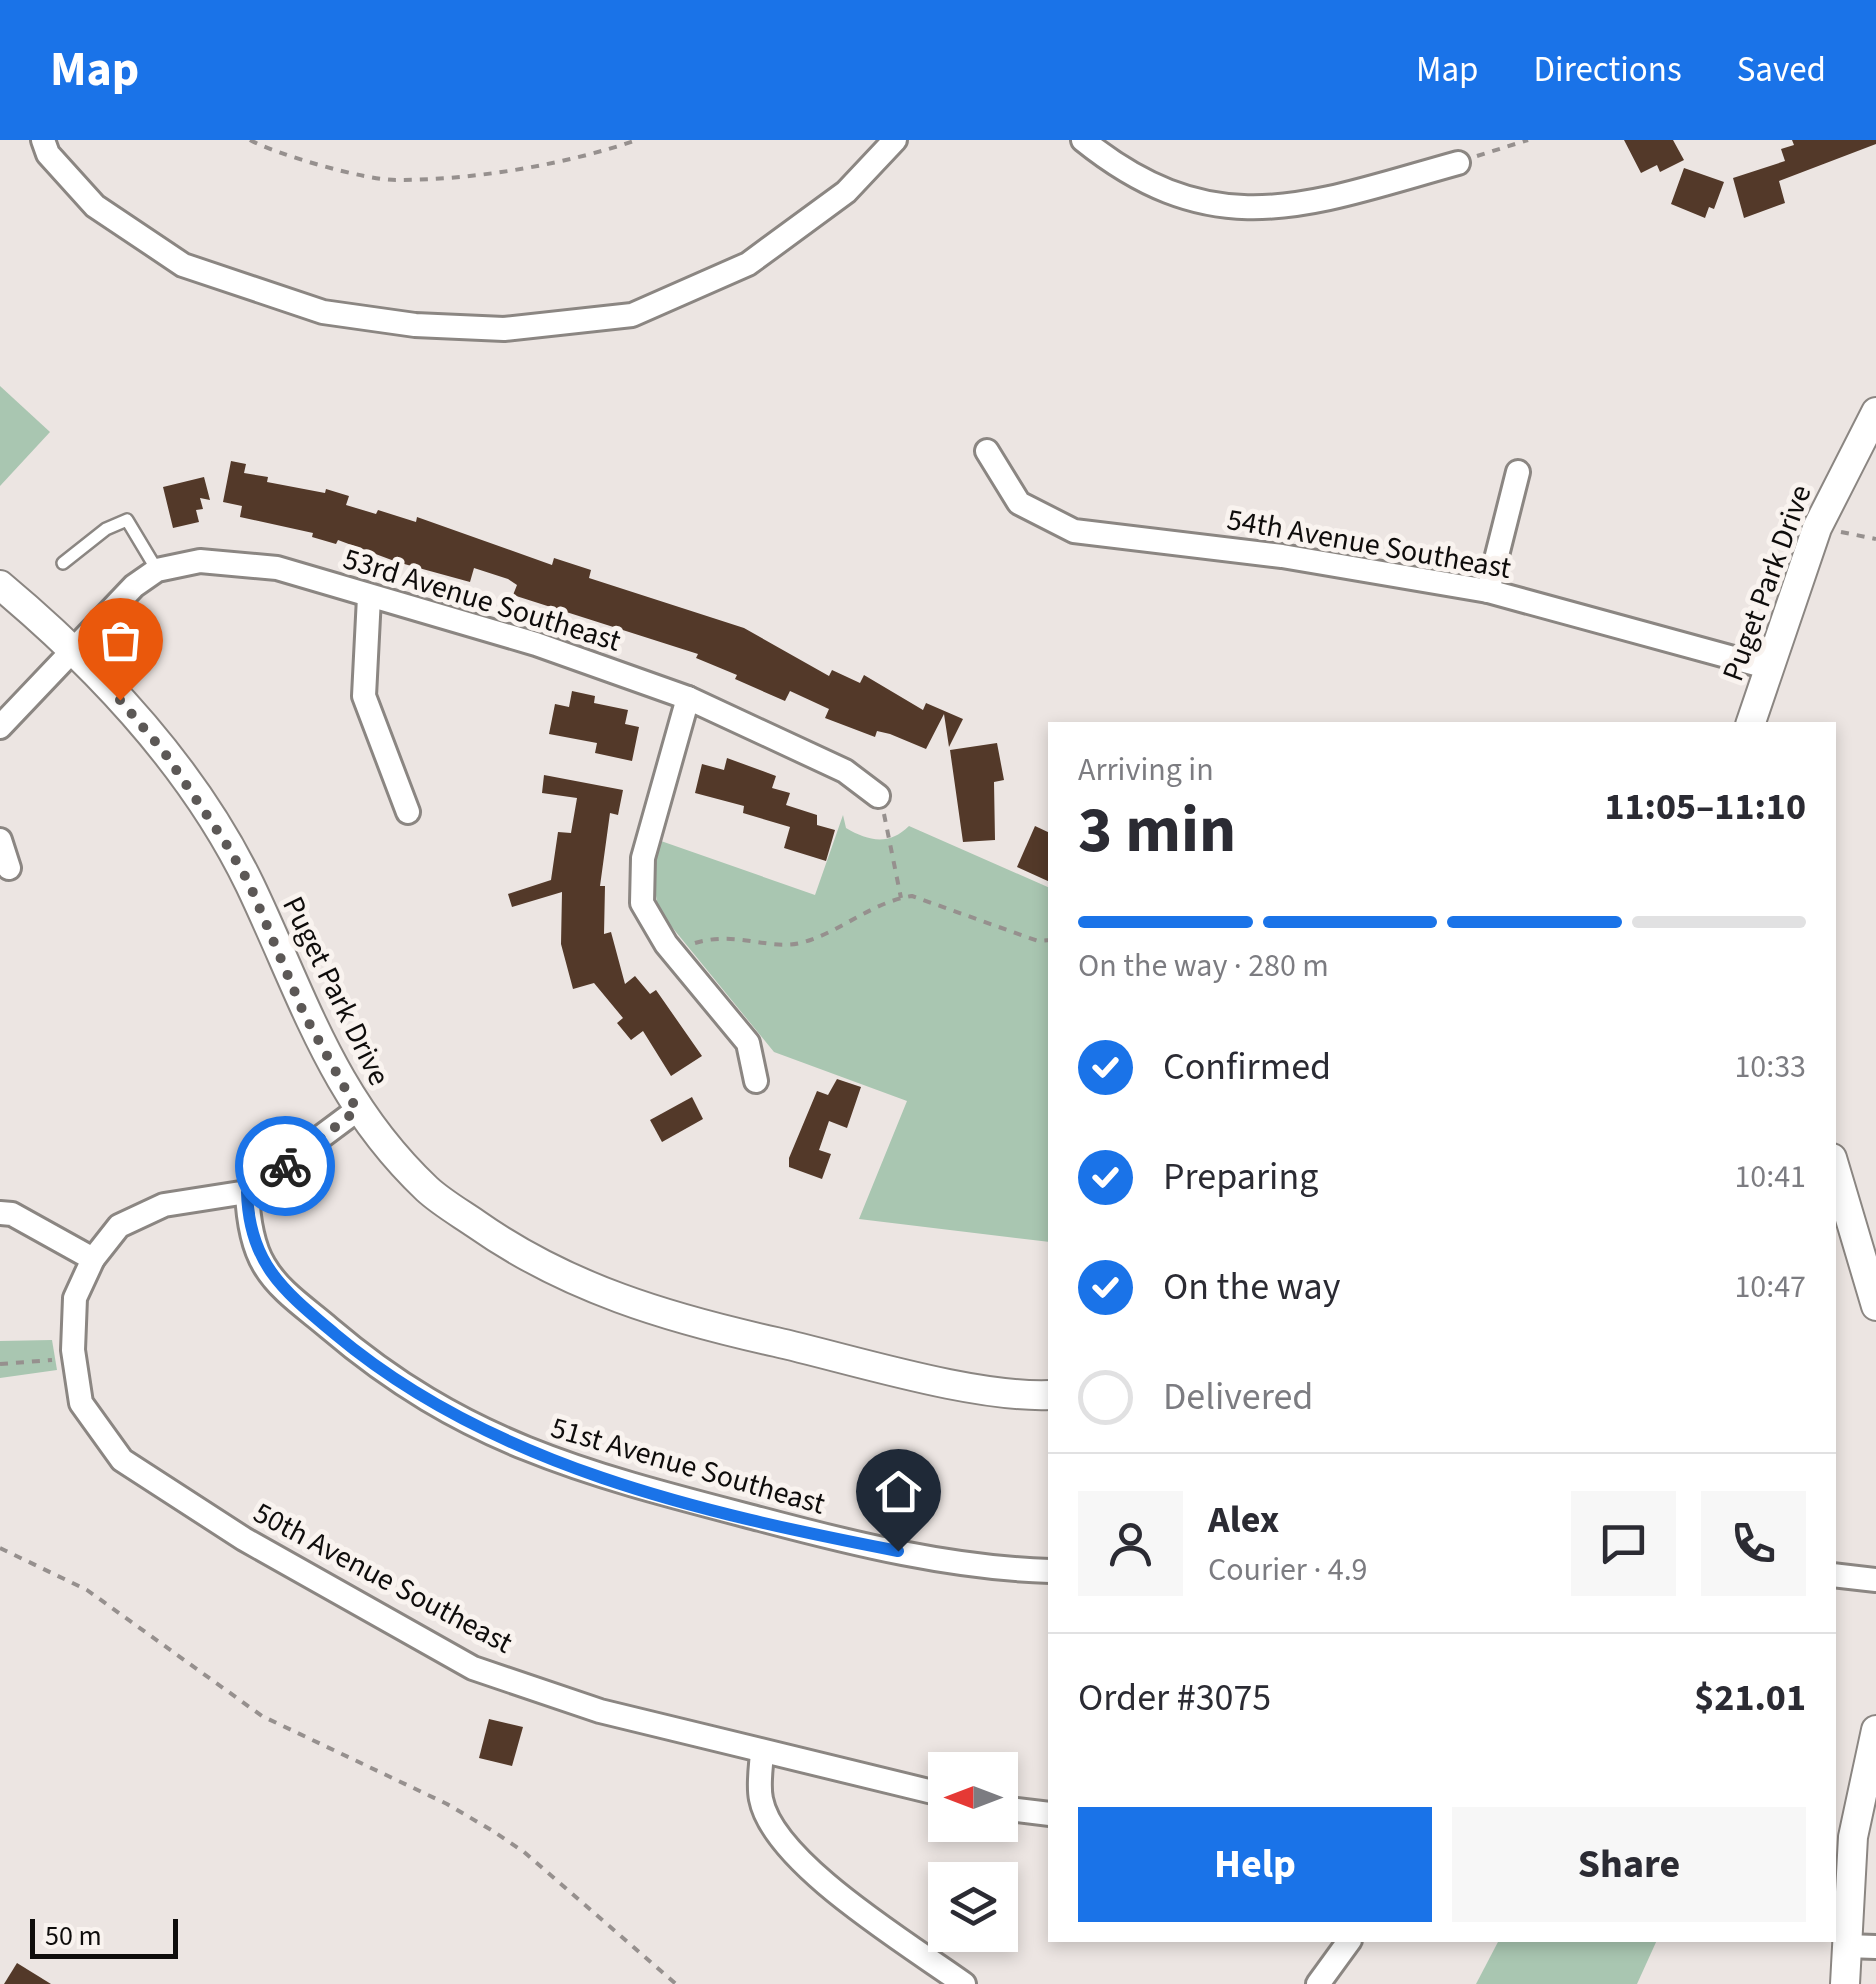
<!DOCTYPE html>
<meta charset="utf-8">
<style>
body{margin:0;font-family:"Source Sans 3",sans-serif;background:#f7f7f7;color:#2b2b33;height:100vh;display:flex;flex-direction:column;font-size:38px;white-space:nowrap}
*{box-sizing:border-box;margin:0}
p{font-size:32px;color:#7c7c81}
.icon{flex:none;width:55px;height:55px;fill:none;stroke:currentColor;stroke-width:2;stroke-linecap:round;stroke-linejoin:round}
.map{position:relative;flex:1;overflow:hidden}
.sheet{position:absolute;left:1048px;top:582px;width:788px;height:1220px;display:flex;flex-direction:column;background:#fff;border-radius:0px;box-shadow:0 5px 15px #0003}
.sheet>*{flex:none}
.needle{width:65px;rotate:270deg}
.fabs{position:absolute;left:928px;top:1612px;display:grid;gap:20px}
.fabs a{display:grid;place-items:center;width:90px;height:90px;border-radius:0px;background:#fff;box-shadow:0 5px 15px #0003;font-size:50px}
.scale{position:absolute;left:30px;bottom:25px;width:148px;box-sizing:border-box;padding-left:10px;border:5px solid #0e0c0b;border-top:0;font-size:28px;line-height:35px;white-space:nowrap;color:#0e0c0b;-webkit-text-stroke:8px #f9f3ef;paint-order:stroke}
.pin{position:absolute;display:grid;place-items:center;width:85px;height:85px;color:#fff;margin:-102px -42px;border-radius:50% 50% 50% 0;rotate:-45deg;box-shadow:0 0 10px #0007}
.pin .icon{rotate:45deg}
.courier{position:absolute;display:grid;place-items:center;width:100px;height:100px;margin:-50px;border:8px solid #1a73e8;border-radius:50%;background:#fff;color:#222;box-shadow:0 2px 12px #0007}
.summary em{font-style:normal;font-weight:700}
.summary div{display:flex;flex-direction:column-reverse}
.summary{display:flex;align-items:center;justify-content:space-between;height:170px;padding:0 30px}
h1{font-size:65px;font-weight:700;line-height:75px}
.bar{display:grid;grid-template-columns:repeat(4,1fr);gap:15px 10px;align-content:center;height:120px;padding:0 30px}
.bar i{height:12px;border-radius:8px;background:#e1e1e2}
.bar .current{background:#1a73e8}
.bar p{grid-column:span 4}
.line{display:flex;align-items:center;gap:25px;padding:0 30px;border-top:2px solid #e1e1e2}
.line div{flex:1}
.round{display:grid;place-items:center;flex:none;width:105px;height:105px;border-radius:0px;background:#f7f7f7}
ol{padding:0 30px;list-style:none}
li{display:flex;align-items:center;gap:30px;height:110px}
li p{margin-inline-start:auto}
li .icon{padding:10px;border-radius:50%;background:#1a73e8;color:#fff;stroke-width:4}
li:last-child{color:#7c7c81}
li i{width:55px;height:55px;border:5px solid #e1e1e2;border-radius:50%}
.primary-button{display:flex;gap:20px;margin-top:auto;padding:20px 30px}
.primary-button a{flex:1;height:115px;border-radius:0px;background:#1a73e8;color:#fff;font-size:40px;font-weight:700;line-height:115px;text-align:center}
.primary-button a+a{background:#f7f7f7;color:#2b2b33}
header{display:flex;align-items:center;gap:60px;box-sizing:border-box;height:140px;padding:0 50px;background:#1a73e8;color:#fff}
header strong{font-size:48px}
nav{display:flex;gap:55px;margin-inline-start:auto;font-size:35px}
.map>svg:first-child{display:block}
</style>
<header>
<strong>Map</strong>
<nav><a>Map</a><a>Directions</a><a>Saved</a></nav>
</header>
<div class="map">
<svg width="1876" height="1844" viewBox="0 0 1876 1844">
<rect width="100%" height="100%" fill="#ece5e2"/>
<!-- green -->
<g fill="#a9c6b1">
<polygon points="0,246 50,292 0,346"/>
<path d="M 843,675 L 846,688 C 868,701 889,706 909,686 L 1050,748 L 1050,1102 L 859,1079 L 907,961 L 774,912 L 658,770 L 652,727 L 661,701 L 815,755 Z"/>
<polygon points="52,1200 57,1230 0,1238 0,1201"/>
<polygon points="1499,1800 1657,1800 1637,1844 1476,1844"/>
</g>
<!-- building -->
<g fill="#533929">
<polygon points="1624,0 1673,0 1684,20 1660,32 1657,25 1641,33"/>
<polygon points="1792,0 1876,0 1876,4 1779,41 1785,63 1744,78 1733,38 1785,21 1781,9 1794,5"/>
<polygon points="1684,28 1724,42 1714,69 1709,67 1705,78 1671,64"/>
<polygon points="231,321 246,324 244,333 268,337 267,342 325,353 326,349 349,356 346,365 376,374 378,370 416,382 417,377 552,425 554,418 591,430 589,438 744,488 829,536 832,530 860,543 864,535 923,570 926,563 963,579 949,607 944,574 926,609 890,594 877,591 875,597 825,578 829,569 790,551 785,561 735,539 737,535 696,518 698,514 513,455 517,445 508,439 474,428 470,442 397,422 338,400 336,404 312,397 313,393 240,377 242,366 223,362"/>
<polygon points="204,337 210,360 200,358 203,369 196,370 199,382 173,388 163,347"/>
<polygon points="572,551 595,556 594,563 628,570 625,584 639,587 632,621 595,613 597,603 549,594 555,564 569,567"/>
<polygon points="997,603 1004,640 994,642 995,700 963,702 950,610"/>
<polygon points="727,618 776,636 772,648 790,653 786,665 817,675 817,685 835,690 826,721 784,708 790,687 743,673 744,666 695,653 702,624 724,630"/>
<polygon points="544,635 623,650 618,675 610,673 600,746 605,746 604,794 611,792 625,844 635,836 650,854 656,850 702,916 671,936 643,891 631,900 617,883 623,878 594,843 573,849 561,804 562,752 512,767 508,754 551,740 558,692 571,693 577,658 542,653"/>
<polygon points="1035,686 1050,693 1050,742 1017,727"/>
<polygon points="837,939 861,947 847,988 829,981 819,1010 831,1014 822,1039 789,1027 789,1018 817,951 828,955"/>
<polygon points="692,957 703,979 662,1002 650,980"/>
<polygon points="489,1579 523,1587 512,1626 479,1618"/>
<polygon points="17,1823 51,1844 4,1844"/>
</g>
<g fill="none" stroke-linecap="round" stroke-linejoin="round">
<!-- service casing -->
<g stroke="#8b8682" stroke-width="16">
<polyline id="service" points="63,423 106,389 127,380 157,430"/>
</g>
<!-- minor casing -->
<g stroke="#8b8682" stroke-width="28">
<g id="minor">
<polyline points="43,0 48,14 95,66 183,125 323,172 415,185 504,189 632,175 748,124 846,52 895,0"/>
<path d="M 1083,0 C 1216,107 1310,64 1458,23"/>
<polyline points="987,311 1019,363 1074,391 1282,416 1488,451 1770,528"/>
<polyline points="1488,451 1518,332"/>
<polyline points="369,457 364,556 408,672"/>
<polyline points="688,558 643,718 642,763 666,804 748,903 756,941"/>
<polyline points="0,587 134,446 157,430 200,421 277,428 536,504 688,558 845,631 878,656"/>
<polyline points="0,700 9,728"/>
<path d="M 247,1052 C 248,1075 252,1105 264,1125 C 279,1151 307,1169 329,1188 C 466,1305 591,1335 760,1379 C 854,1404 952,1428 1050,1431"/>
<polyline points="0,1073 12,1074 93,1119 75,1158 73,1210 81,1263 122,1320 244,1399 473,1528 600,1571 945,1655"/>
<polyline points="93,1119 119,1086 164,1065 247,1052 357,970"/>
<polyline points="1832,1435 1876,1440"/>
<path d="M 762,1613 C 761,1627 758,1645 761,1659 C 773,1723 910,1805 964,1844"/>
<polyline points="1000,1668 1050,1674"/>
<polyline points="1846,1806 1876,1807"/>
<polyline points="1318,1844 1350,1800"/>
</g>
</g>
<!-- tertiary casing -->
<g stroke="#8b8682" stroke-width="32">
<g id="tertiary">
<path d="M 0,445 C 98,527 193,627 250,745 C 304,858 332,959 427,1049 C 441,1062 460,1073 476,1084 C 567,1148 668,1178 776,1202 C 854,1220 973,1258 1050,1255"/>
<polyline points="1750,585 1817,388 1876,272"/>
<polyline points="1832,1018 1876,1166"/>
<polyline points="1845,1844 1853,1697 1876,1590"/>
</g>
</g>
<!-- path -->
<g stroke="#96908e" stroke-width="4" stroke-dasharray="8 8" stroke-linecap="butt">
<path d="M 250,0 C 278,15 364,40 396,40 C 474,40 564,25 637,0"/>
<polyline points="1477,16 1528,0"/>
<polyline points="1841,392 1876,399"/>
<polyline points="884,674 901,758"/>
<path d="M 695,803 C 738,790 770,812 804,802 C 842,791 872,762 912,756 L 1038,801 L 1050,800"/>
<polyline points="0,1224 52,1220"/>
<polyline points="0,1408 87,1450 262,1576 447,1664 493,1691 524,1712 676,1844"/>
</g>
<!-- service -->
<use href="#service" stroke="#fff" stroke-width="11"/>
<!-- minor -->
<use href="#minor" stroke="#fff" stroke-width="22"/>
<!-- tertiary -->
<use href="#tertiary" stroke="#fff" stroke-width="28"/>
</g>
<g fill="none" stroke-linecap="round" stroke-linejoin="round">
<!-- done -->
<polyline stroke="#5c5856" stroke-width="10" stroke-dasharray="0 18" points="120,560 164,612 225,702 249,743 304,874 357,970 285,1026"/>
<!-- route -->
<path stroke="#1a73e8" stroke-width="12" d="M 285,1026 L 247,1052 C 249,1124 284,1151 335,1194 C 492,1326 702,1373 898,1411"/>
</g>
<g text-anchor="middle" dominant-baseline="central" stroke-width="10" stroke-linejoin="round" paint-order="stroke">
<!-- street labels -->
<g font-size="30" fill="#0e0c0b" stroke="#f9f3ef">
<text transform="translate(1369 404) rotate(10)">54th Avenue Southeast</text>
<text transform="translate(1767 443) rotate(-70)">Puget Park Drive</text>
<text transform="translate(482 460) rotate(17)">53rd Avenue Southeast</text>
<text transform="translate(336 851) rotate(64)">Puget Park Drive</text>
<text transform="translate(688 1326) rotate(16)">51st Avenue Southeast</text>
<text transform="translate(383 1438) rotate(28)">50th Avenue Southeast</text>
</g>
</g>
</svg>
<div class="fabs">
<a><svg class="needle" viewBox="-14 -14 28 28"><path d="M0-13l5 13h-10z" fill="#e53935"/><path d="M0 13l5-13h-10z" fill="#7c7c81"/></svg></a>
<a><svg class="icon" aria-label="layers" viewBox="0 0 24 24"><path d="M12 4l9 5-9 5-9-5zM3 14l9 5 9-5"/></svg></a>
</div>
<div class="scale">50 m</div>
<div class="pin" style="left:120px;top:560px;background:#ea580c"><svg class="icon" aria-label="bag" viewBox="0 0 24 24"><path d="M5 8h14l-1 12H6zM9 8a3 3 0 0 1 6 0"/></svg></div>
<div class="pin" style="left:898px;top:1411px;background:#1f2937"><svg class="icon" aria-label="home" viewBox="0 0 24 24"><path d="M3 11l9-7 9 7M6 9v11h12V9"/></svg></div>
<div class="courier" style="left:285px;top:1026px"><svg class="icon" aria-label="bike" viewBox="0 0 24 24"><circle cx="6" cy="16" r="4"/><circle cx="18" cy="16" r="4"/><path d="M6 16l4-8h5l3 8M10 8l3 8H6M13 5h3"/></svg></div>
<section class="sheet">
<div class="summary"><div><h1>3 min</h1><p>Arriving in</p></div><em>11:05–11:10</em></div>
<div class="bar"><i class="current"></i><i class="current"></i><i class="current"></i><i></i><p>On the way · 280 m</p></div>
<ol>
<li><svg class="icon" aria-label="check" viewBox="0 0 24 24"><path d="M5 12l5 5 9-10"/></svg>Confirmed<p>10:33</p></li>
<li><svg class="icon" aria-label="check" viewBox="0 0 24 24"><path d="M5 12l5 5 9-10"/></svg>Preparing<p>10:41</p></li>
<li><svg class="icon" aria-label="check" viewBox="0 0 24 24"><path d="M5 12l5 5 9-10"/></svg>On the way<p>10:47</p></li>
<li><i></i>Delivered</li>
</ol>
<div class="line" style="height:180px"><a class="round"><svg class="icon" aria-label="person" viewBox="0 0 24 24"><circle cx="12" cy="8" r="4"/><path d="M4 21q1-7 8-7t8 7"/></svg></a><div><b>Alex</b><p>Courier · 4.9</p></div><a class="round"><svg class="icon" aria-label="chat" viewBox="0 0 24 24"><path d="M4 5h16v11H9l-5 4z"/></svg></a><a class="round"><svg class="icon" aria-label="phone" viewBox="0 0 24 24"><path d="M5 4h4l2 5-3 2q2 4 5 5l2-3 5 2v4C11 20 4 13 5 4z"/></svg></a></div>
<div class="line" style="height:130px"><div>Order #3075</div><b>$21.01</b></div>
<div class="primary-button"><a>Help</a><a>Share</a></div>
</section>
</div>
